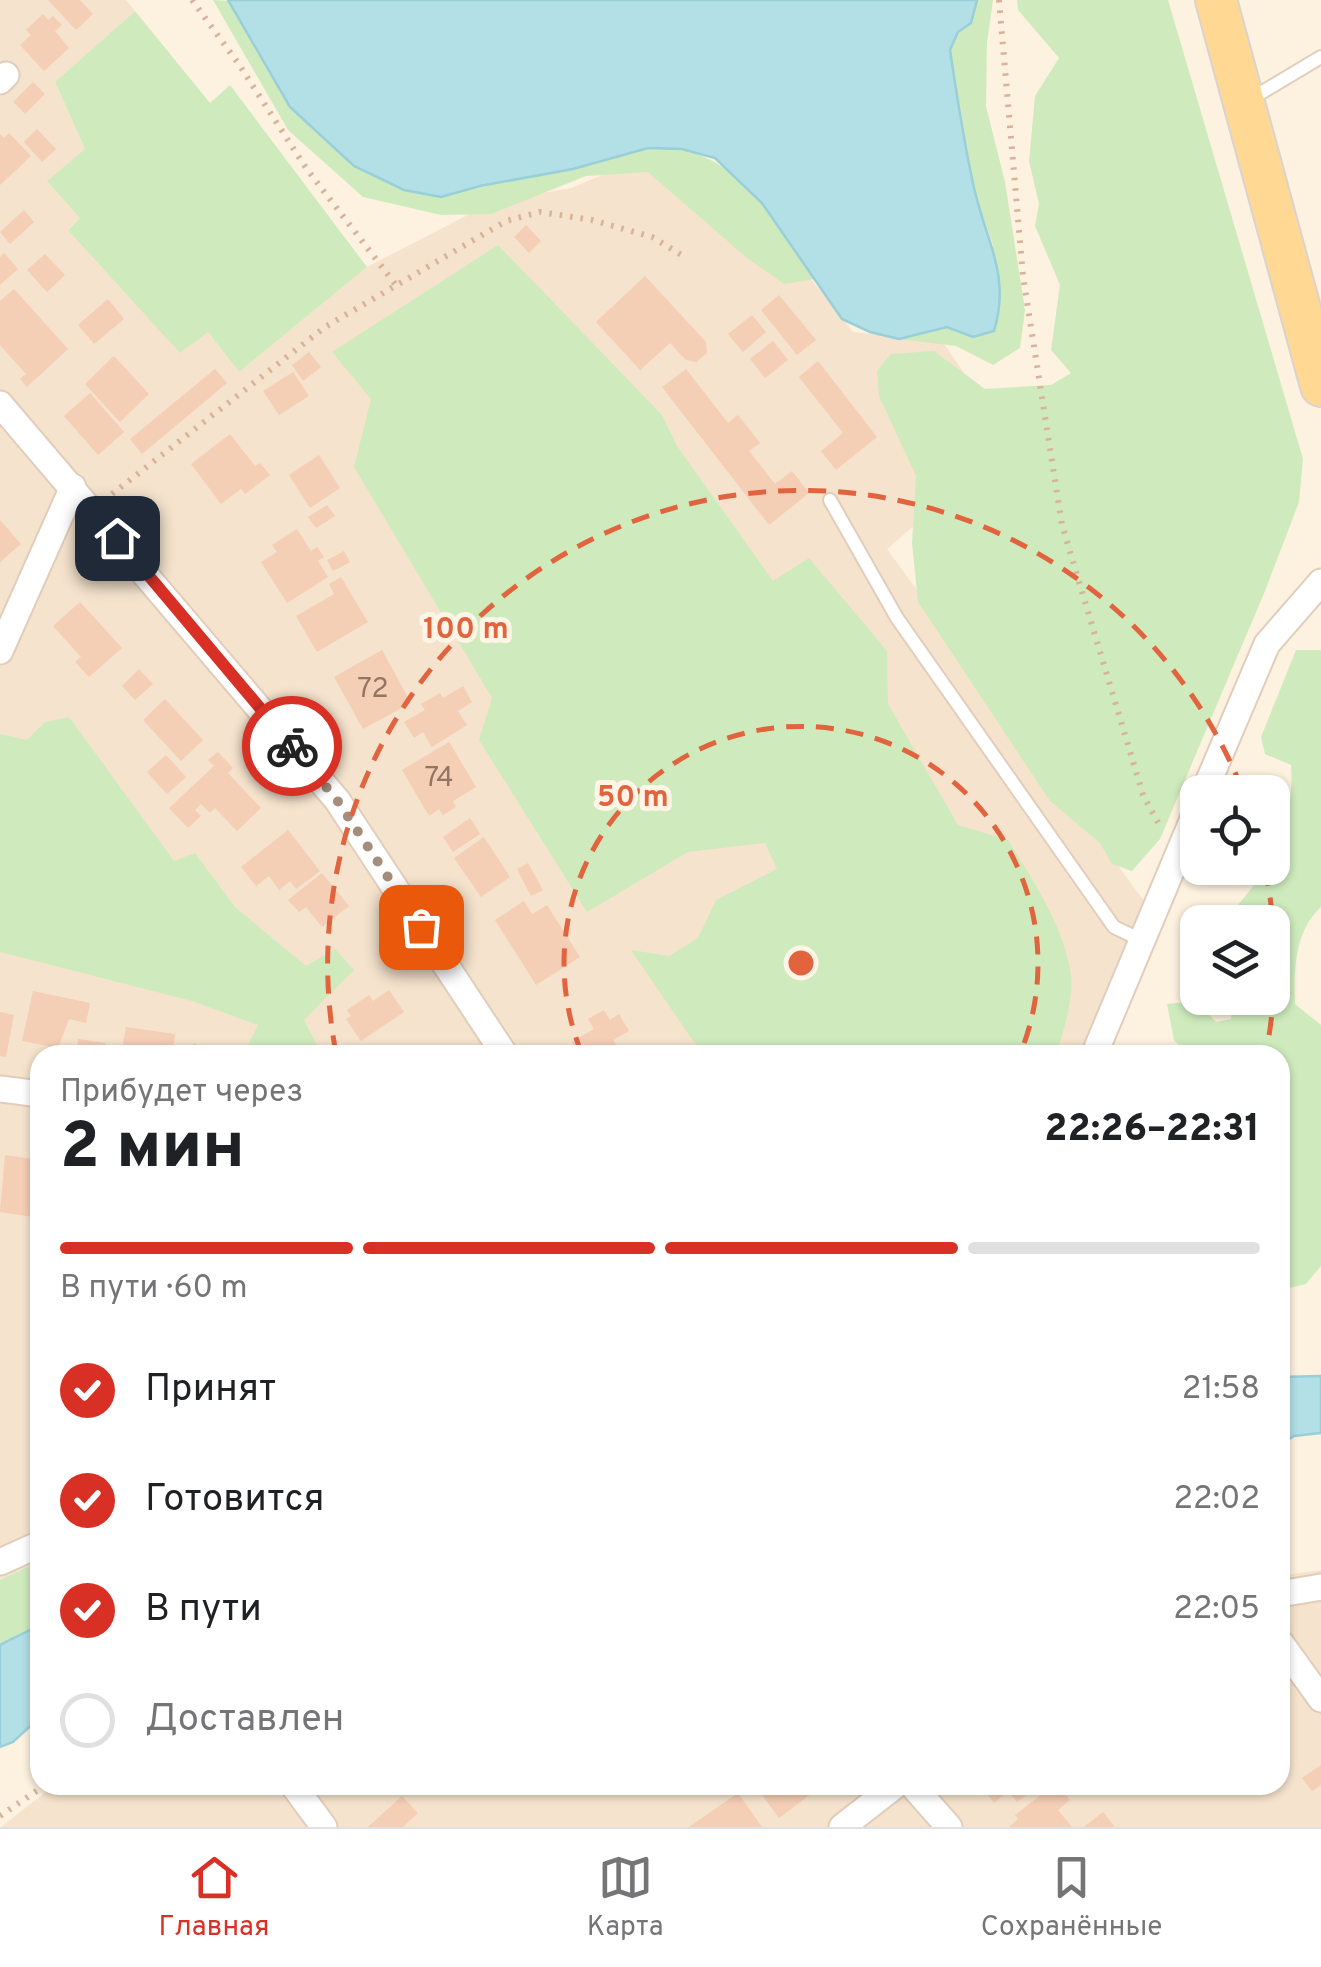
<!DOCTYPE html>
<html lang="ru">
<meta charset="utf-8">
<style>
body{margin:0;font-family:Overpass,sans-serif;background:#f6f6f6;color:#202124;height:100vh;display:flex;flex-direction:column;font-size:38px;white-space:nowrap}
*{box-sizing:border-box;margin:0}
p{font-size:32px;color:#757577}
.icon{flex:none;width:55px;height:55px;fill:none;stroke:currentColor;stroke-width:2;stroke-linecap:round;stroke-linejoin:round}
.map{position:relative;flex:1;overflow:hidden}
.details{position:absolute;left:30px;top:1045px;width:1260px;height:750px;display:flex;flex-direction:column;background:#fff;border-radius:30px;box-shadow:0 2px 8px #0004}
.details>*{flex:none}
.buttons{position:absolute;left:1180px;top:775px;display:grid;gap:20px}
.buttons a{display:grid;place-items:center;width:110px;height:110px;border-radius:20px;background:#fff;box-shadow:0 2px 8px #0004;font-size:50px}
.pin{position:absolute;display:grid;place-items:center;width:85px;height:85px;color:#fff;margin:-42px;border-radius:20px;box-shadow:0 5px 15px #0006}
.courier{position:absolute;display:grid;place-items:center;width:100px;height:100px;margin:-50px;border:8px solid #d93025;border-radius:50%;background:#fff;color:#222;box-shadow:0 2px 12px #0007}
.headline em{font-style:normal;font-weight:800}
.headline div{display:flex;flex-direction:column-reverse}
.headline{display:flex;align-items:center;justify-content:space-between;height:170px;padding:0 30px}
h1{font-size:65px;font-weight:800;line-height:75px}
.bar{display:grid;grid-template-columns:repeat(4,1fr);gap:15px 10px;align-content:center;height:120px;padding:0 30px}
.bar i{height:12px;border-radius:8px;background:#e0e0e0}
.bar .active{background:#d93025}
.bar p{grid-column:span 4}
ol{padding:0 30px;list-style:none}
li{display:flex;align-items:center;gap:30px;height:110px}
li p{margin-inline-start:auto}
li .icon{padding:10px;border-radius:50%;background:#d93025;color:#fff;stroke-width:4}
li:last-child{color:#757577}
li i{width:55px;height:55px;border:5px solid #e0e0e0;border-radius:50%}
.tab-bar{display:flex;justify-content:space-around;align-items:center;height:140px;border-top:2px solid #e0e0e0;background:#fff;font-size:28px;color:#757577}
.tab-bar a{display:grid;justify-items:center;gap:5px}
.tab-bar .active{color:#d93025}
.map>svg:first-child{display:block}
</style>
<div class="map">
<svg width="1321" height="1827" viewBox="0 0 1321 1827">
<rect width="100%" height="100%" fill="#fdf1df"/>
<!-- residential -->
<g fill="#f5e3cd">
<polygon points="0,0 126,0 135,11 55,82 85,149 81,218 68,229 208,332 239,372 367,267 493,202 571,188 653,154 779,239 853,332 879,335 934,329 1011,442 887,549 1160,923 1105,1055 40,1055 40,1561 0,1580"/>
<polygon points="1321,1570 1321,1827 1,1827 55,1785 1280,1785 1280,1576"/>
</g>
<!-- green -->
<g fill="#cfebbd">
<path d="M 213,0 L 229,1 L 290,107 L 441,197 C 486,184 531,179 576,168 C 600,162 626,150 651,148 C 734,142 773,219 815,279 L 784,284 L 747,258 L 648,172 L 586,176 L 491,214 L 441,215 L 363,197 L 288,130 Z"/>
<polygon points="977,0 993,0 987,42 986,106 1005,182 1025,310 1020,348 993,365 956,346 899,339 947,327 993,245 975,193 950,50"/>
<polygon points="1017,0 1168,0 1303,459 1299,502 1265,591 1160,839 1132,871 1112,864 1100,843 1050,801 918,602 912,543 916,476 879,396 877,371 891,354 934,351 985,389 1051,385 1071,373 1051,350 1060,285 1035,226 1039,204 1029,161 1035,96 1059,58 1018,10"/>
<polygon points="135,11 210,103 230,85 367,267 239,372 208,332 180,353 68,230 80,218 47,181 85,149 55,82"/>
<path d="M 498,245 L 662,415 L 677,446 L 773,581 L 809,558 L 887,651 L 888,704 L 958,825 L 1008,840 C 1033,881 1061,921 1070,969 C 1075,996 1064,1030 1056,1055 L 742,1055 L 738,1048 L 702,1054 L 631,950 L 669,956 L 698,938 L 716,900 L 777,869 L 765,843 L 688,852 L 587,912 L 479,740 L 492,698 L 354,467 L 371,399 L 332,352 Z"/>
<path d="M 1296,650 L 1321,650 L 1321,907 C 1294,932 1294,970 1295,1004 L 1321,1025 L 1321,1266 L 1306,1284 L 1280,1290 L 1280,1055 L 1189,1055 L 1174,1040 L 1167,1004 L 1197,1001 L 1216,1022 L 1231,1019 L 1232,998 L 1272,998 L 1272,922 L 1237,922 L 1238,905 L 1268,868 L 1272,868 C 1274,859 1280,854 1282,846 C 1288,820 1293,792 1291,765 L 1265,754 L 1261,737 Z"/>
<polygon points="69,717 174,861 195,853 235,907 306,966 335,949 354,970 304,1020 322,1055 243,1055 258,1025 192,1001 0,952 0,734 27,740 45,722"/>
<polygon points="40,1561 40,1625 0,1645 0,1580"/>
</g>
<!-- water -->
<g fill="#b3dfe7" stroke="#99cfd9" stroke-width="2.5">
<path d="M 228,0 L 977,0 L 971,23 L 958,32 L 950,50 C 957,97 964,143 974,188 C 986,241 1011,275 994,331 L 973,337 L 947,327 L 899,339 L 870,332 L 842,319 L 762,203 L 715,158 L 682,149 L 648,148 L 573,169 L 480,186 L 441,197 L 404,190 L 354,166 L 290,107 Z"/>
<polygon points="1321,1376 1321,1433 1294,1436 1280,1445 1280,1377"/>
<polygon points="40,1625 40,1717 13,1742 0,1747 0,1645"/>
</g>
<!-- building -->
<g fill="#f4ceb5">
<polygon points="48,0 80,0 93,14 76,30"/>
<polygon points="43,14 48,20 53,16 62,25 55,31 69,48 44,71 20,45 31,35 26,30"/>
<polygon points="33,82 45,94 25,114 13,102"/>
<polygon points="37,129 56,149 42,162 24,142"/>
<polygon points="9,133 31,156 0,185 0,134 4,138"/>
<polygon points="24,210 34,222 10,244 0,232"/>
<polygon points="526,225 541,241 529,253 514,237"/>
<polygon points="4,253 18,269 0,285 0,257"/>
<polygon points="45,254 65,275 47,292 27,270"/>
<polygon points="645,276 706,342 707,353 696,362 686,360 670,343 640,370 596,322"/>
<polygon points="14,289 68,349 27,387 20,379 26,374 0,345 0,301"/>
<polygon points="779,295 816,340 797,355 761,310"/>
<polygon points="108,299 124,319 94,344 78,325"/>
<polygon points="752,315 766,332 743,352 728,334"/>
<polygon points="773,341 788,360 765,378 750,359"/>
<polygon points="309,352 321,367 303,381 292,365"/>
<polygon points="114,356 149,394 120,422 85,384"/>
<polygon points="818,361 877,437 836,470 821,451 843,433 799,377"/>
<polygon points="215,369 227,383 142,454 130,439"/>
<polygon points="686,369 728,423 738,415 760,443 749,451 775,484 792,471 809,493 769,525 662,387"/>
<polygon points="293,372 309,396 279,415 263,391"/>
<polygon points="90,393 124,432 98,455 64,416"/>
<polygon points="230,434 255,466 260,463 270,475 245,494 241,489 221,504 191,464"/>
<polygon points="319,455 340,488 310,508 289,475"/>
<polygon points="327,505 335,516 316,528 308,517"/>
<polygon points="0,520 21,544 0,562"/>
<polygon points="297,529 311,551 317,547 324,557 318,561 328,577 287,603 261,562 277,552 272,545"/>
<polygon points="344,551 350,562 333,571 327,560"/>
<polygon points="341,577 368,622 317,652 296,616 334,594 329,584"/>
<polygon points="80,602 122,648 89,677 75,662 81,657 53,626"/>
<polygon points="382,650 411,703 363,729 334,677"/>
<polygon points="139,669 153,684 135,700 122,686"/>
<polygon points="463,686 472,702 458,711 467,725 432,747 423,732 414,738 404,722 425,710 421,704 440,693 443,698"/>
<polygon points="165,699 203,740 181,761 143,720"/>
<polygon points="449,742 476,787 453,801 456,807 443,815 439,809 429,816 402,770"/>
<polygon points="218,752 233,768 228,773 261,808 237,831 215,808 210,813 201,804 195,810 201,816 188,828 169,808 214,766 208,760"/>
<polygon points="166,755 186,777 167,794 147,772"/>
<polygon points="470,818 480,834 453,852 443,837"/>
<polygon points="288,830 320,871 296,889 290,881 279,890 269,876 256,886 241,867"/>
<polygon points="484,837 510,877 481,897 454,858"/>
<polygon points="528,863 543,890 531,896 517,869"/>
<polygon points="322,873 349,906 322,927 306,907 299,912 288,900"/>
<polygon points="524,901 532,914 547,905 580,957 536,985 495,920"/>
<polygon points="389,990 404,1012 361,1041 346,1019 351,1016 347,1010 369,995 373,1001"/>
<polygon points="33,991 90,1003 86,1023 69,1019 58,1048 22,1041"/>
<polygon points="604,1010 610,1020 619,1014 629,1031 613,1040 622,1055 580,1055 572,1042 594,1029 588,1019"/>
<polygon points="0,1012 14,1015 6,1057 0,1056"/>
<polygon points="126,1027 175,1034 172,1055 121,1055"/>
<polygon points="78,1039 106,1043 104,1055 76,1055"/>
<polygon points="194,1043 211,1055 185,1055"/>
<polygon points="5,1155 40,1160 40,1218 0,1212"/>
<polygon points="40,1493 40,1509 35,1510 32,1495"/>
<polygon points="1321,1765 1321,1785 1312,1791 1302,1778"/>
<polygon points="755,1785 831,1785 822,1792 819,1788 779,1818"/>
<polygon points="980,1785 1048,1785 1041,1790 1038,1786 1017,1802 1008,1791 994,1803"/>
<polygon points="1060,1787 1070,1800 1058,1810 1072,1827 1009,1827 1018,1819 1015,1815 1050,1788 1053,1792"/>
<polygon points="738,1793 762,1827 689,1827"/>
<polygon points="402,1796 418,1813 403,1827 368,1827"/>
<polygon points="1103,1812 1115,1827 1084,1827"/>
</g>
<g fill="none" stroke-linecap="round" stroke-linejoin="round">
<!-- service casing -->
<g stroke="#e1cdbb" stroke-width="16">
<g id="service">
<polyline points="1249,100 1321,57"/>
<polyline points="830,500 897,618 1114,927 1141,940"/>
</g>
</g>
<!-- minor casing -->
<g stroke="#e1cdbb" stroke-width="29">
<g id="minor">
<polyline points="0,81 6,75"/>
<polyline points="0,404 337,800 505,1055"/>
<polyline points="0,651 73,487"/>
<polyline points="1204,792 1267,644 1321,582"/>
<polyline points="1094,1055 1198,807"/>
<polyline points="0,1089 40,1094"/>
<polyline points="0,1562 40,1544"/>
<polyline points="1280,1594 1321,1587"/>
<polyline points="1280,1642 1321,1699"/>
<polyline points="293,1785 324,1827"/>
<polyline points="912,1785 949,1827"/>
<polyline points="842,1827 896,1785"/>
</g>
</g>
<!-- primary casing -->
<g stroke="#dbd3cf" stroke-width="44">
<polyline id="primary" points="1216,0 1321,386"/>
</g>
<!-- path -->
<g stroke="#d8b299" stroke-width="6" stroke-dasharray="2.5 8" stroke-linecap="butt">
<polyline points="192,0 238,63 306,168 395,284"/>
<polyline points="999,0 1023,276 1062,525 1143,795 1161,828"/>
<polyline points="112,494 325,327 506,221 540,212 592,220 652,237 685,257"/>
<polyline points="0,1816 45,1785"/>
</g>
<!-- service -->
<use href="#service" stroke="#fff" stroke-width="12"/>
<!-- minor -->
<use href="#minor" stroke="#fff" stroke-width="25"/>
<!-- primary -->
<use href="#primary" stroke="#ffd894" stroke-width="40"/>
</g>
<g fill="none" stroke-linecap="round" stroke-linejoin="round">
<!-- done -->
<polyline stroke="#a48d7c" stroke-width="10" stroke-dasharray="0 18" points="292,746 337,800 421,927"/>
<!-- route -->
<polyline stroke="#d93025" stroke-width="12" points="117,538 292,746"/>
</g>
<!-- distance rings -->
<g fill="none" stroke="#e1643f" stroke-width="5" stroke-dasharray="18 12">
<path d="M582 1054A237 237 0 1 1 1020 1054"/>
<path d="M336 1053A474 474 0 0 1 1242 789M1265 868A474 474 0 0 1 1266 1053"/>
</g>
<g text-anchor="middle" dominant-baseline="central" stroke-width="10" stroke-linejoin="round" paint-order="stroke">
<!-- number labels -->
<g font-size="28" fill="#947562">
<text x="373" y="690">72</text>
<text x="439" y="779">74</text>
</g>
</g>
<circle cx="801" cy="963" r="15" fill="#e1643f" stroke="#fff5e6" stroke-width="5"/>
<g font-size="30" text-anchor="middle" font-weight="bold" fill="#e1643f" stroke="#fff5e6" stroke-width="10" stroke-linejoin="round" paint-order="stroke">
<text x="466" y="638">100 m</text>
<text x="633" y="806">50 m</text>
</g>
</svg>
<div class="buttons">
<a><svg class="icon" aria-label="locate" viewBox="0 0 24 24"><circle cx="12" cy="12" r="6"/><path d="M12 2v4M12 18v4M2 12h4M18 12h4"/></svg></a>
<a><svg class="icon" aria-label="layers" viewBox="0 0 24 24"><path d="M12 4l9 5-9 5-9-5zM3 14l9 5 9-5"/></svg></a>
</div>
<div class="pin" style="left:421px;top:927px;background:#ea580c"><svg class="icon" aria-label="bag" viewBox="0 0 24 24"><path d="M5 8h14l-1 12H6zM9 8a3 3 0 0 1 6 0"/></svg></div>
<div class="pin" style="left:117px;top:538px;background:#1f2937"><svg class="icon" aria-label="home" viewBox="0 0 24 24"><path d="M3 11l9-7 9 7M6 9v11h12V9"/></svg></div>
<div class="courier" style="left:292px;top:746px"><svg class="icon" aria-label="bike" viewBox="0 0 24 24"><circle cx="6" cy="16" r="4"/><circle cx="18" cy="16" r="4"/><path d="M6 16l4-8h5l3 8M10 8l3 8H6M13 5h3"/></svg></div>
<section class="details">
<div class="headline"><div><h1>2 мин</h1><p>Прибудет через</p></div><em>22:26–22:31</em></div>
<div class="bar"><i class="active"></i><i class="active"></i><i class="active"></i><i></i><p>В пути · 60 m</p></div>
<ol>
<li><svg class="icon" aria-label="check" viewBox="0 0 24 24"><path d="M5 12l5 5 9-10"/></svg>Принят<p>21:58</p></li>
<li><svg class="icon" aria-label="check" viewBox="0 0 24 24"><path d="M5 12l5 5 9-10"/></svg>Готовится<p>22:02</p></li>
<li><svg class="icon" aria-label="check" viewBox="0 0 24 24"><path d="M5 12l5 5 9-10"/></svg>В пути<p>22:05</p></li>
<li><i></i>Доставлен</li>
</ol>
</section>
</div>
<nav class="tab-bar">
<a class="active"><svg class="icon" aria-label="home" viewBox="0 0 24 24"><path d="M3 11l9-7 9 7M6 9v11h12V9"/></svg>Главная</a>
<a><svg class="icon" aria-label="map" viewBox="0 0 24 24"><path d="M3 6l6-2 6 2 6-2v14l-6 2-6-2-6 2zM9 4v14M15 6v14"/></svg>Карта</a>
<a><svg class="icon" aria-label="saved" viewBox="0 0 24 24"><path d="M7 4h10v16l-5-4-5 4z"/></svg>Сохранённые</a>
</nav>
